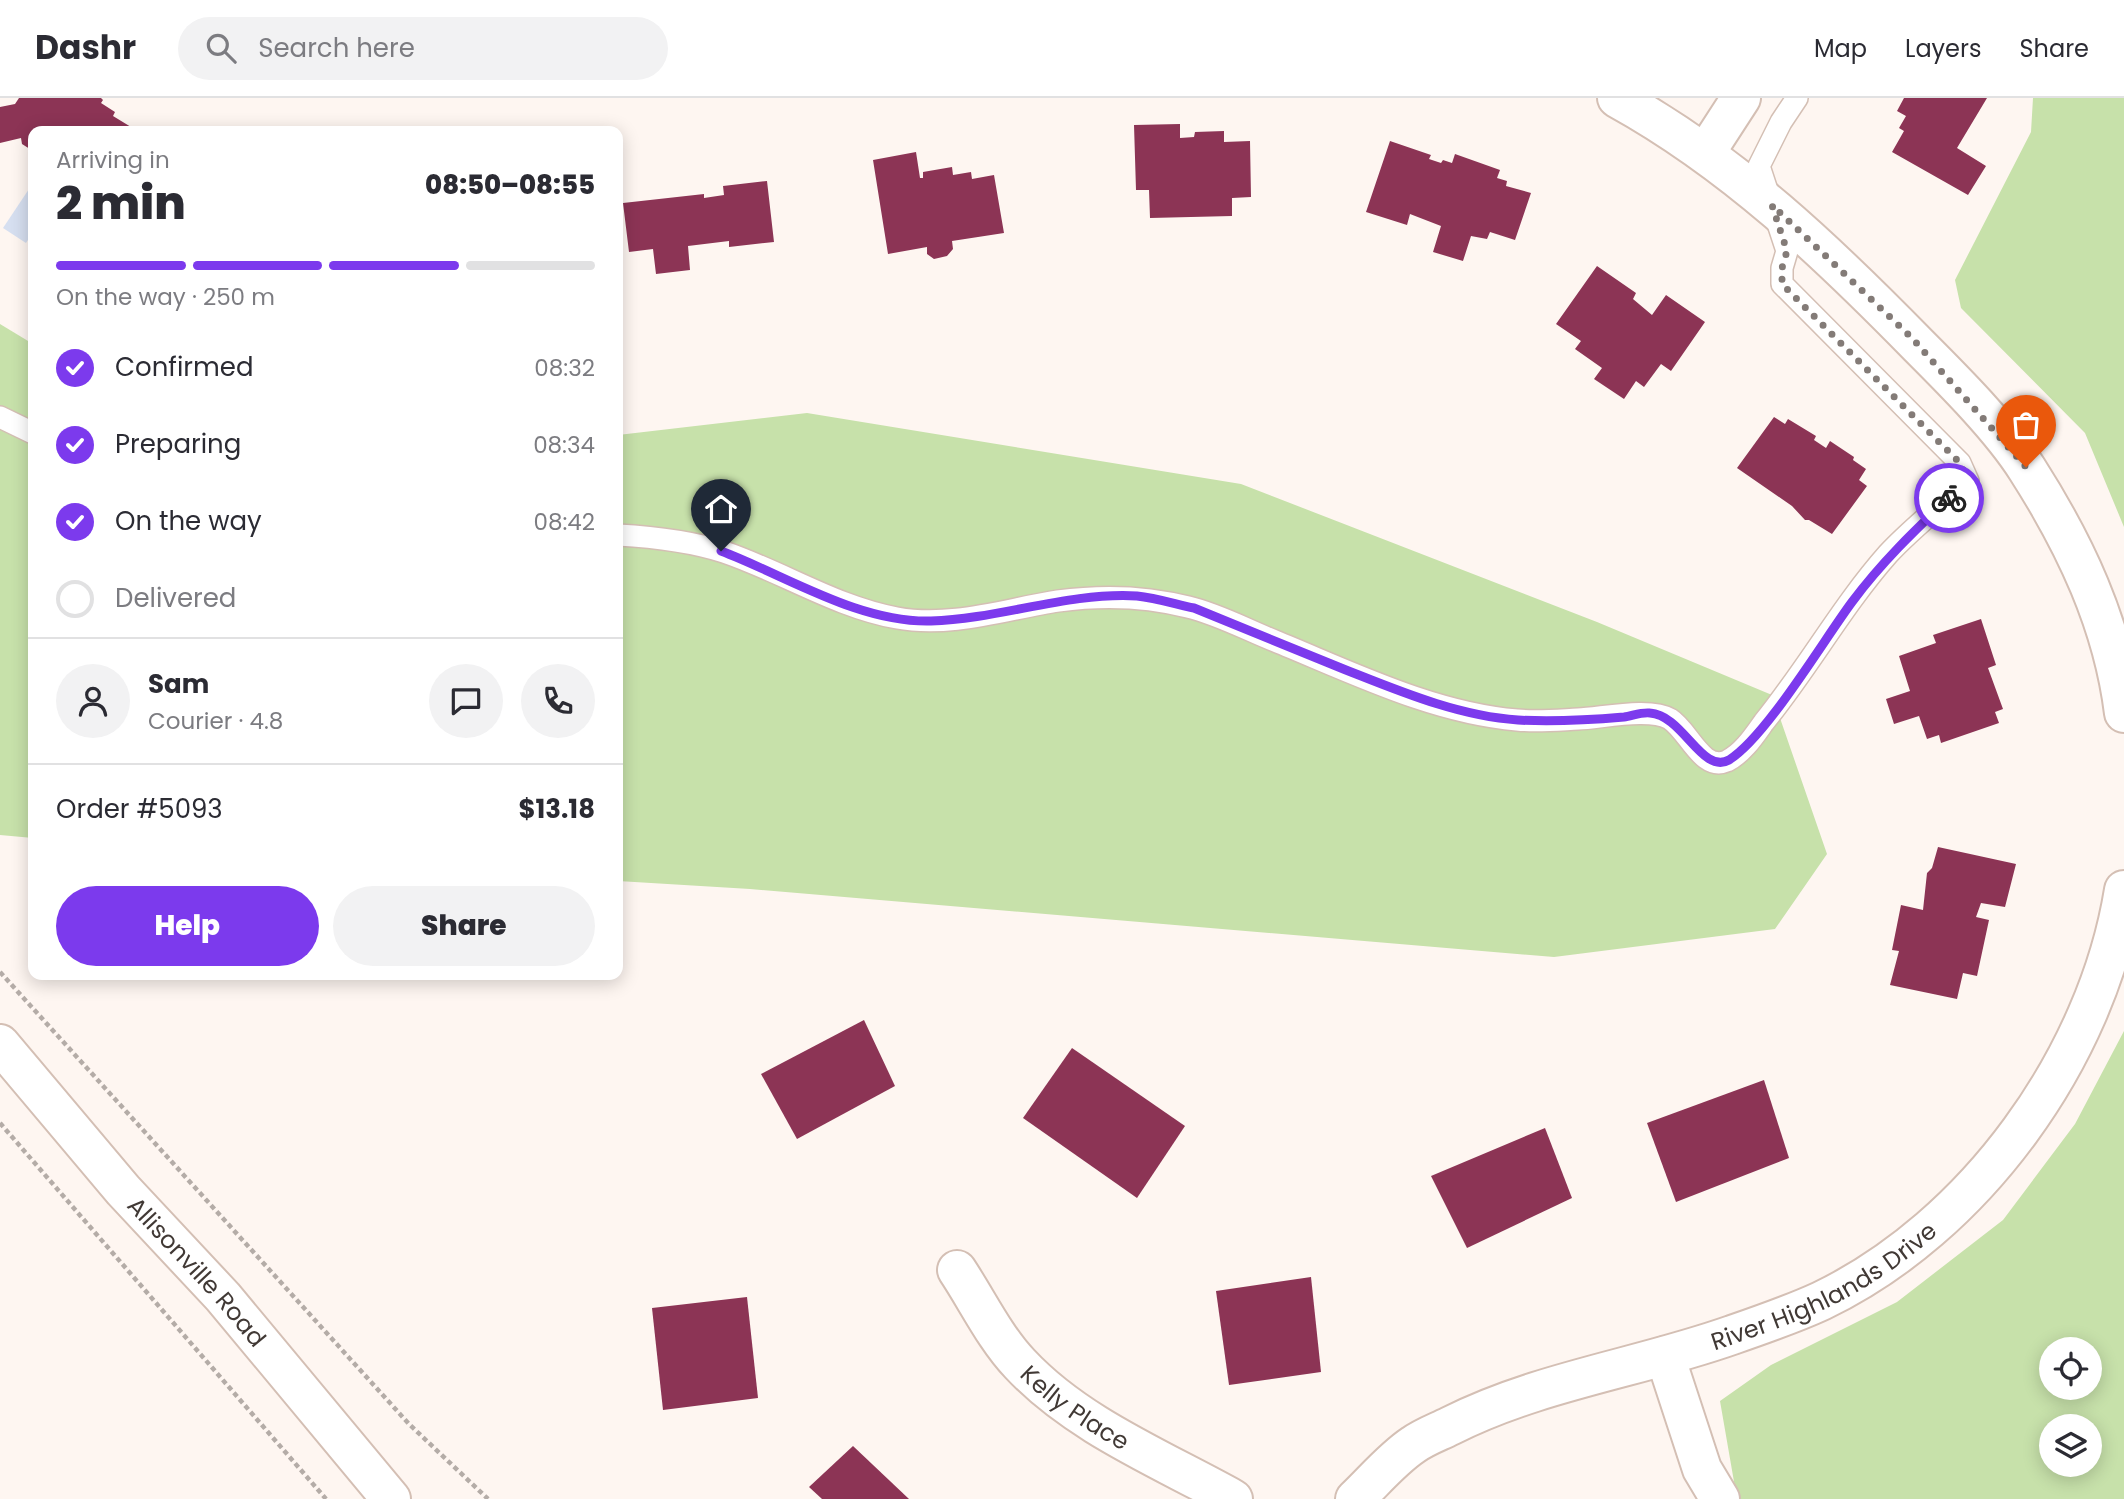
<!DOCTYPE html>
<meta charset="utf-8">
<style>
body{margin:0;font-family:Poppins,sans-serif;background:#f2f2f3;color:#2b2b33;height:100vh;display:flex;flex-direction:column;font-size:26px;white-space:nowrap}
*{box-sizing:border-box;margin:0}
p{font-size:23px;color:#7c7c81}
.icon{flex:none;width:38px;height:38px;fill:none;stroke:currentColor;stroke-width:2;stroke-linecap:round;stroke-linejoin:round}
.map{position:relative;flex:1;overflow:hidden}
.drawer{position:absolute;left:28px;top:28px;width:595px;height:854px;display:flex;flex-direction:column;background:#fff;border-radius:14px;box-shadow:0 4px 18px #0003}
.drawer>*{flex:none}
.buttons{position:absolute;left:2039px;top:1239px;display:grid;gap:14px}
.buttons a{display:grid;place-items:center;width:63px;height:63px;border-radius:50%;background:#fff;box-shadow:0 4px 18px #0003;font-size:35px}
.pin{position:absolute;display:grid;place-items:center;width:60px;height:60px;color:#fff;margin:-72px -30px;border-radius:50% 50% 50% 0;rotate:-45deg;box-shadow:0 0 7px #0007}
.pin .icon{rotate:45deg}
.courier{position:absolute;display:grid;place-items:center;width:70px;height:70px;margin:-35px;border:5px solid #7c3aed;border-radius:50%;background:#fff;color:#222;box-shadow:0 2px 9px #0007}
.headline em{font-style:normal;font-weight:800}
.headline div{display:flex;flex-direction:column-reverse}
.headline{display:flex;align-items:center;justify-content:space-between;height:119px;padding:0 28px}
h1{font-size:46px;font-weight:800;line-height:52px}
.bar{display:grid;grid-template-columns:repeat(4,1fr);gap:10px 7px;align-content:center;height:84px;padding:0 28px}
.bar i{height:9px;border-radius:5px;background:#e1e1e2}
.bar .current{background:#7c3aed}
.bar p{grid-column:span 4}
.line{display:flex;align-items:center;gap:18px;padding:0 28px;border-top:2px solid #e1e1e2}
.line div{flex:1}
.round{display:grid;place-items:center;flex:none;width:74px;height:74px;border-radius:37px;background:#f2f2f3}
ol{padding:0 28px;list-style:none}
li{display:flex;align-items:center;gap:21px;height:77px}
li p{margin-inline-start:auto}
li .icon{padding:7px;border-radius:50%;background:#7c3aed;color:#fff;stroke-width:4}
li:last-child{color:#7c7c81}
li i{width:38px;height:38px;border:4px solid #e1e1e2;border-radius:50%}
.button{display:flex;gap:14px;margin-top:auto;padding:14px 28px}
.button a{flex:1;height:80px;border-radius:42px;background:#7c3aed;color:#fff;font-size:28px;font-weight:800;line-height:80px;text-align:center}
.button a+a{background:#f2f2f3;color:#2b2b33}
header{display:flex;align-items:center;gap:42px;box-sizing:border-box;height:98px;padding:0 35px;background:#fff;border-bottom:2px solid #e1e1e2}
header strong{font-size:33px}
nav{display:flex;gap:38px;margin-inline-start:auto;font-size:24px}
.search{width:490px;height:63px;background:#f2f2f3;display:flex;align-items:center;gap:18px;box-sizing:border-box;padding:0 24px;border-radius:38px;color:#7c7c81;font-size:26px}
.map>svg:first-child{display:block}
</style>
<header>
<strong>Dashr</strong>
<div class="search"><svg class="icon" aria-label="search" viewBox="0 0 24 24"><circle cx="10" cy="10" r="6"/><path d="M15 15l6 6"/></svg>Search here</div>
<nav><a>Map</a><a>Layers</a><a>Share</a></nav>
</header>
<div class="map">
<svg width="2124" height="1401" viewBox="0 0 2124 1401">
<rect width="100%" height="100%" fill="#fef6f1"/>
<!-- green -->
<g fill="#c7e1aa" fill-rule="evenodd">
<polygon points="2033,0 2124,0 2124,429 2085,335 1961,210 1955,182 2031,34"/>
<polygon points="0,226 33,246 33,740 0,737"/>
<polygon points="807,315 1241,386 1597,524 1772,597 1827,756 1775,831 1554,859 750,791 618,783 618,337"/>
<path d="M 2124,933 L 2124,1401 L 1737,1401 L 1720,1303 L 1771,1267 L 1897,1204 L 2003,1122 L 2075,1026 ZM 2051,1251 L 2090,1251 L 2090,1290 L 2051,1290 ZM 2051,1328 L 2090,1328 L 2090,1367 L 2051,1367 Z"/>
</g>
<!-- water -->
<polygon fill="#d6dff0" points="33,85 33,134 26,145 3,130"/>
<!-- building -->
<g fill="#8c3455">
<polygon points="19,0 101,0 103,2 101,5 115,14 113,18 131,29 129,33 33,33 33,53 22,46 21,40 0,45 0,9 15,6"/>
<polygon points="1904,0 1987,0 1957,50 1986,68 1968,97 1892,54 1904,33 1899,30 1906,18 1897,13"/>
<polygon points="1180,26 1180,40 1194,39 1195,34 1224,33 1224,44 1250,43 1251,99 1232,100 1232,118 1150,120 1149,92 1136,92 1134,27"/>
<polygon points="1390,43 1431,57 1429,61 1441,65 1443,62 1452,65 1455,56 1500,72 1497,80 1507,83 1506,88 1531,95 1515,142 1490,134 1487,141 1471,138 1463,163 1433,154 1441,128 1410,116 1407,127 1366,114"/>
<polygon points="916,54 920,80 923,80 923,74 952,69 953,77 971,74 972,81 994,77 1004,135 952,143 953,151 947,158 934,161 927,156 927,149 888,156 873,62"/>
<polygon points="767,83 774,144 729,149 729,143 688,148 690,172 656,176 653,151 629,154 623,105 704,96 704,100 724,97 723,88"/>
<polygon points="1597,168 1636,195 1633,201 1652,217 1666,197 1705,224 1671,273 1661,266 1644,289 1636,283 1624,301 1594,281 1602,270 1575,251 1581,243 1556,226"/>
<polygon points="1774,319 1785,326 1788,321 1816,338 1814,342 1826,350 1830,343 1854,359 1853,362 1866,371 1859,382 1867,388 1832,436 1809,422 1805,422 1792,408 1737,370"/>
<polygon points="1981,521 1996,567 1988,570 2003,611 1995,614 1999,625 1941,645 1939,637 1927,641 1919,618 1894,626 1886,601 1910,593 1899,558 1936,545 1933,537"/>
<polygon points="1938,749 2016,766 2005,809 1981,805 1976,819 1989,822 1977,878 1963,875 1957,901 1890,887 1899,853 1892,852 1901,807 1923,812 1927,775 1932,770"/>
<polygon points="864,922 895,988 797,1041 761,976"/>
<polygon points="1072,950 1185,1028 1137,1100 1023,1020"/>
<polygon points="1764,982 1789,1060 1676,1104 1647,1025"/>
<polygon points="1545,1030 1572,1100 1467,1150 1431,1078"/>
<polygon points="1311,1179 1321,1274 1229,1287 1216,1193"/>
<polygon points="747,1199 758,1300 663,1312 652,1210"/>
<polygon points="853,1348 909,1401 822,1401 809,1389"/>
</g>
<g fill="none" stroke-linecap="round" stroke-linejoin="round">
<!-- lane casing -->
<g stroke="#d4bfb4" stroke-width="24">
<g id="lane">
<polyline points="0,319 33,335"/>
<path d="M 618,437 C 654,439 690,443 724,454 C 783,474 836,509 897,520 C 951,530 1006,511 1058,503 C 1102,497 1145,498 1188,509 C 1218,516 1247,532 1275,543 C 1351,574 1433,615 1517,622 C 1537,624 1558,622 1578,621 C 1602,620 1650,609 1670,621 C 1689,633 1702,674 1727,663 C 1743,655 1754,638 1764,624 C 1808,570 1842,508 1888,456 C 1912,430 1942,407 1968,383 L 1960,365 L 1782,186 L 1782,170 L 1787,153 L 1759,68 L 1781,24 L 1797,0"/>
</g>
</g>
<!-- street casing -->
<g stroke="#d4bfb4" stroke-width="42">
<g id="street">
<path d="M 1617,0 C 1733,64 1827,154 1919,248 C 1954,283 2001,330 2027,371 C 2075,446 2113,526 2124,615"/>
<polyline points="1706,54 1741,0"/>
<path id="s1" d="M 957,1172 C 977,1202 995,1240 1020,1266 C 1077,1327 1161,1361 1233,1401"/>
<polyline points="1665,1258 1702,1371 1720,1401"/>
<path id="s2" d="M 1355,1401 C 1373,1384 1392,1361 1413,1347 C 1424,1339 1438,1334 1450,1328 C 1539,1283 1639,1270 1732,1237 C 1761,1227 1793,1216 1821,1203 C 1975,1129 2097,960 2124,792"/>
</g>
</g>
<!-- primary casing -->
<g stroke="#d4bfb4" stroke-width="42">
<g id="primary">
<path id="s3" d="M 0,946 L 123,1092 L 223,1199 L 391,1401"/>
</g>
</g>
<!-- path -->
<g stroke="#b4aca7" stroke-width="4.5" stroke-dasharray="5 3.5" stroke-linecap="butt">
<polyline points="0,874 409,1326 488,1401"/>
<polyline points="0,1025 326,1401"/>
</g>
<!-- lane -->
<use href="#lane" stroke="#fff" stroke-width="21"/>
<!-- street -->
<use href="#street" stroke="#fff" stroke-width="38"/>
<!-- primary -->
<use href="#primary" stroke="#fff" stroke-width="38"/>
</g>
<g fill="none" stroke-linecap="round" stroke-linejoin="round">
<!-- done -->
<polyline stroke="#837b77" stroke-width="7" stroke-dasharray="0 12.6" points="1949,400 1968,383 1960,365 1782,186 1782,170 1787,153 1772,107 1912,240 2026,369"/>
<!-- route -->
<path stroke="#7c3aed" stroke-width="9" d="M 721,453 C 787,478 859,525 931,523 C 1000,521 1067,494 1137,498 C 1156,500 1175,506 1194,510 C 1243,530 1292,550 1341,570 C 1397,592 1457,618 1518,622 C 1552,624 1589,622 1624,619 C 1632,618 1641,614 1650,615 C 1683,617 1702,677 1729,662 C 1766,639 1823,543 1852,504 C 1881,465 1914,433 1949,400"/>
</g>
<g text-anchor="middle" dominant-baseline="central" stroke-width="7" stroke-linejoin="round" paint-order="stroke">
<!-- street labels -->
<g font-size="24" fill="#413935" stroke="#fff">
<text stroke="none"><textPath href="#s3" startOffset="301">Allisonville Road</textPath></text>
<text stroke="none"><textPath href="#s2" startOffset="522">River Highlands Drive</textPath></text>
<text stroke="none"><textPath href="#s1" startOffset="184">Kelly Place</textPath></text>
</g>
</g>
</svg>
<div class="buttons">
<a><svg class="icon" aria-label="locate" viewBox="0 0 24 24"><circle cx="12" cy="12" r="6"/><path d="M12 2v4M12 18v4M2 12h4M18 12h4"/></svg></a>
<a><svg class="icon" aria-label="layers" viewBox="0 0 24 24"><path d="M12 4l9 5-9 5-9-5zM3 14l9 5 9-5"/></svg></a>
</div>
<div class="pin" style="left:2026px;top:369px;background:#ea580c"><svg class="icon" aria-label="bag" viewBox="0 0 24 24"><path d="M5 8h14l-1 12H6zM9 8a3 3 0 0 1 6 0"/></svg></div>
<div class="pin" style="left:721px;top:453px;background:#1f2937"><svg class="icon" aria-label="home" viewBox="0 0 24 24"><path d="M3 11l9-7 9 7M6 9v11h12V9"/></svg></div>
<div class="courier" style="left:1949px;top:400px"><svg class="icon" aria-label="bike" viewBox="0 0 24 24"><circle cx="6" cy="16" r="4"/><circle cx="18" cy="16" r="4"/><path d="M6 16l4-8h5l3 8M10 8l3 8H6M13 5h3"/></svg></div>
<section class="drawer">
<div class="headline"><div><h1>2 min</h1><p>Arriving in</p></div><em>08:50–08:55</em></div>
<div class="bar"><i class="current"></i><i class="current"></i><i class="current"></i><i></i><p>On the way · 250 m</p></div>
<ol>
<li><svg class="icon" aria-label="check" viewBox="0 0 24 24"><path d="M5 12l5 5 9-10"/></svg>Confirmed<p>08:32</p></li>
<li><svg class="icon" aria-label="check" viewBox="0 0 24 24"><path d="M5 12l5 5 9-10"/></svg>Preparing<p>08:34</p></li>
<li><svg class="icon" aria-label="check" viewBox="0 0 24 24"><path d="M5 12l5 5 9-10"/></svg>On the way<p>08:42</p></li>
<li><i></i>Delivered</li>
</ol>
<div class="line" style="height:126px"><a class="round"><svg class="icon" aria-label="person" viewBox="0 0 24 24"><circle cx="12" cy="8" r="4"/><path d="M4 21q1-7 8-7t8 7"/></svg></a><div><b>Sam</b><p>Courier · 4.8</p></div><a class="round"><svg class="icon" aria-label="chat" viewBox="0 0 24 24"><path d="M4 5h16v11H9l-5 4z"/></svg></a><a class="round"><svg class="icon" aria-label="phone" viewBox="0 0 24 24"><path d="M5 4h4l2 5-3 2q2 4 5 5l2-3 5 2v4C11 20 4 13 5 4z"/></svg></a></div>
<div class="line" style="height:91px"><div>Order #5093</div><b>$13.18</b></div>
<div class="button"><a>Help</a><a>Share</a></div>
</section>
</div>
